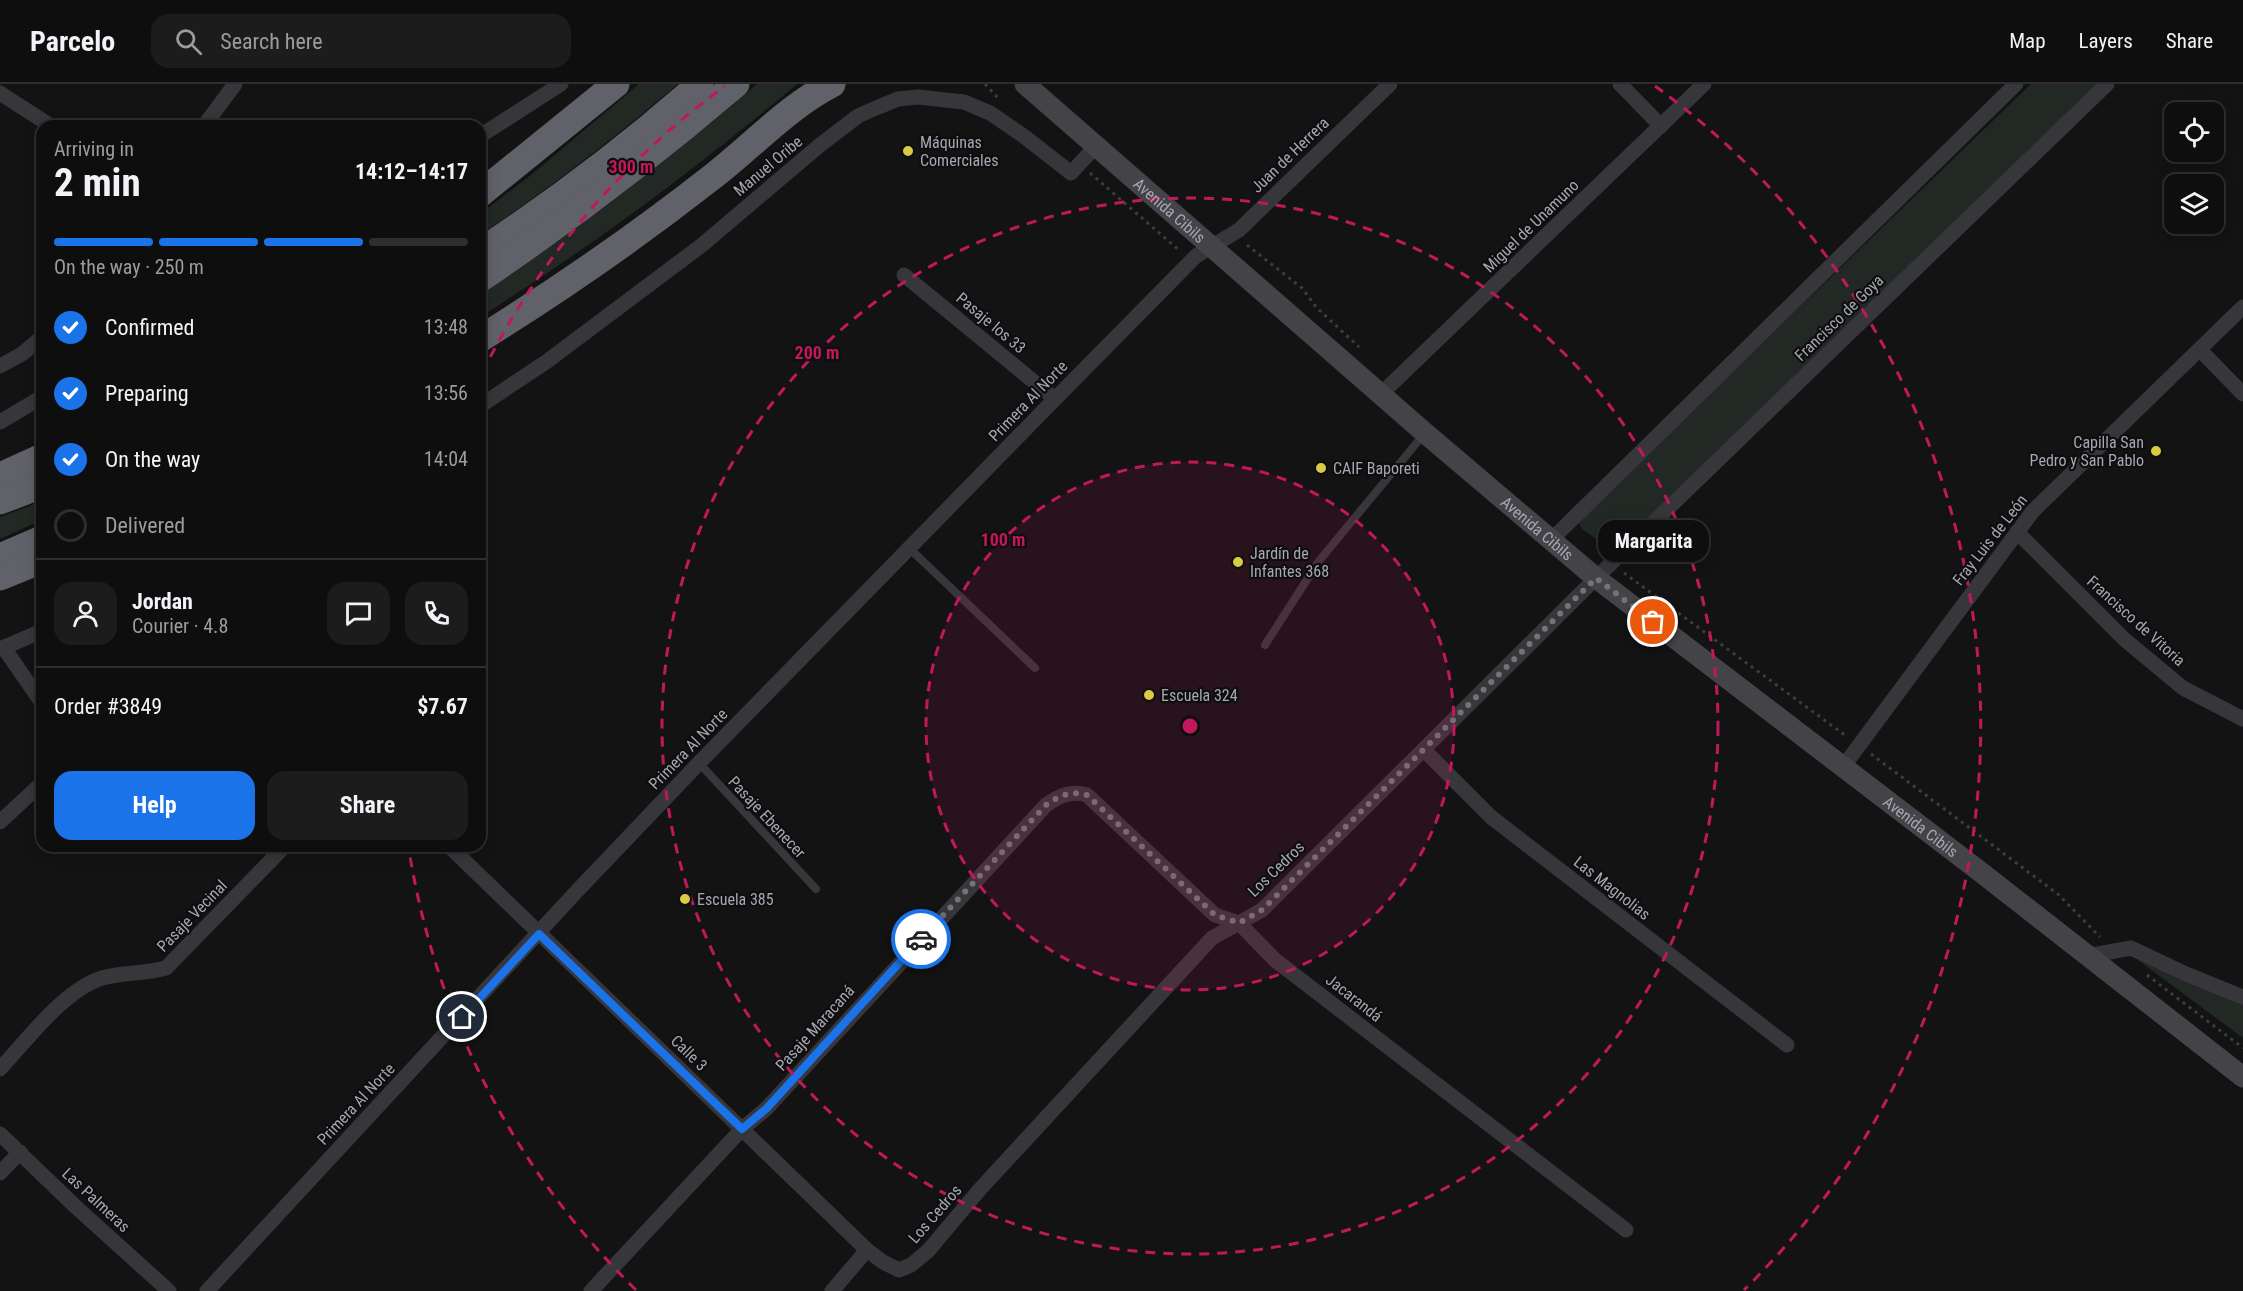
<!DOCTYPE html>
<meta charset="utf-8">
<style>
body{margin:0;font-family:"Roboto Condensed",sans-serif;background:#1c1c1d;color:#f1f3f6;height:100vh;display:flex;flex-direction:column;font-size:22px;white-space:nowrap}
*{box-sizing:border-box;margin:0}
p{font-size:20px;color:#9b9c9e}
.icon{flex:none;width:33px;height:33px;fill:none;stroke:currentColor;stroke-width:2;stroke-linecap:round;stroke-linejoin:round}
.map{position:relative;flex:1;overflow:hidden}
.drawer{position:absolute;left:36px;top:36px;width:450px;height:732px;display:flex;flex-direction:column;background:#0e0e0f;border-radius:18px;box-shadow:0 3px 15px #0003,0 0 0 2px #2e2e2f}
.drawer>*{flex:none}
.fabs{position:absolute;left:2164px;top:18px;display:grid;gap:12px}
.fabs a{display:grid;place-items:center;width:60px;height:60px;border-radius:12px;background:#0e0e0f;box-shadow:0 3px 15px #0003,0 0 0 2px #2e2e2f;font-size:30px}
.pin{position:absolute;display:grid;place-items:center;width:51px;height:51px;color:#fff;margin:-26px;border:3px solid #fff;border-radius:50%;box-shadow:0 2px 6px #0007}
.courier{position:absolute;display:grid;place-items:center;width:60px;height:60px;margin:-30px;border:4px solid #1a73e8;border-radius:50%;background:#fff;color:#222;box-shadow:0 2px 8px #0007}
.bubble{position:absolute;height:42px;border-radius:18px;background:#0e0e0f;box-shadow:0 3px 15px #0003,0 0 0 2px #2e2e2f;font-size:20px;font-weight:700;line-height:42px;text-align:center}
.summary em{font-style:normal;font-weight:700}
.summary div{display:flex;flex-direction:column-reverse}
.summary{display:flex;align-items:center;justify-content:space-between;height:102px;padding:0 18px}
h1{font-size:39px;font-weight:700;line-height:45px}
.bar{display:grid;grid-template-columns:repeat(4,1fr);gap:9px 6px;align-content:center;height:72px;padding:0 18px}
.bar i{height:8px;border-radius:4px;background:#2e2e2f}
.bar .selected{background:#1a73e8}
.bar p{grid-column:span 4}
.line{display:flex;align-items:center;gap:15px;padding:0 18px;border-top:2px solid #2e2e2f}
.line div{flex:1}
.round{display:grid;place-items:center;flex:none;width:63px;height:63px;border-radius:18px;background:#1c1c1d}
ol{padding:0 18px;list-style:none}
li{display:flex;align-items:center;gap:18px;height:66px}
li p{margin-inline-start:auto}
li .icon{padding:6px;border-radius:50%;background:#1a73e8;color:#fff;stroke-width:4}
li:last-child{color:#9b9c9e}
li i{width:33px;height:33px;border:3px solid #2e2e2f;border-radius:50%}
.primary-button{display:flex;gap:12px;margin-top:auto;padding:12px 18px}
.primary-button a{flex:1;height:69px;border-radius:18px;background:#1a73e8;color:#fff;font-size:24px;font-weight:700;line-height:69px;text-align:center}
.primary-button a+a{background:#1c1c1d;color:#f1f3f6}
header{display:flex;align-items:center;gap:36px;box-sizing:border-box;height:84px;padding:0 30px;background:#0e0e0f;border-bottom:2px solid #2e2e2f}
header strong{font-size:28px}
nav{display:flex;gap:33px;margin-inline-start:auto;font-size:21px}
.search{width:420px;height:54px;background:#1c1c1d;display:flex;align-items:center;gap:15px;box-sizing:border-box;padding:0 21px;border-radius:18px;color:#9b9c9e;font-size:22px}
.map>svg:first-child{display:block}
</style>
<header>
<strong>Parcelo</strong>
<div class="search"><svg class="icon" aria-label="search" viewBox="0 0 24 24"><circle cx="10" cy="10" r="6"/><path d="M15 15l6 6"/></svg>Search here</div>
<nav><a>Map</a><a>Layers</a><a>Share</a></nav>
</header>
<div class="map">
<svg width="2243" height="1207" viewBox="0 0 2243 1207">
<rect width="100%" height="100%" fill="#131314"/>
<!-- green -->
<g fill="#222824">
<path d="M 639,0 L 678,0 C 615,53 549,105 480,151 L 480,130 L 531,91 Z"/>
<path d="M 757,0 L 797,0 C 695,86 592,162 480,233 L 480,211 C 577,146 668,76 757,0 Z"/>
<polygon points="2031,0 2106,0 1614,467 1582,445 1578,437"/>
<polygon points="42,417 42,436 0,455 0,433"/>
<polygon points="2137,875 2243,920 2243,954 2138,876"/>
</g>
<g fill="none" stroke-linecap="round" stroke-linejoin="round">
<!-- path -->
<g stroke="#3c3d41" stroke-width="3" stroke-dasharray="3 4.5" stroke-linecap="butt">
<polyline points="985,0 999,15"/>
<polyline points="1090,89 1180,167"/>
<polyline points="1247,161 1302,204 1317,224 1359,263"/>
<polyline points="1624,489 1846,652"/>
<polyline points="1871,670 2059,811 2100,853"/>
<polyline points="2147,891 2243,964"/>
</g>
<!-- lane -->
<g stroke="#37363b" stroke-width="8">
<polyline points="909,464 1035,584"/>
<polyline points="1265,561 1319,477 1424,350"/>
<polyline points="699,679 816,805"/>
</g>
<!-- street -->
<g stroke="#37363b" stroke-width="15">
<polyline points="1620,0 1661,42"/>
<polyline points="0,9 51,42"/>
<polyline points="204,42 235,0"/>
<polyline points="480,52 561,0"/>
<polyline points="904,191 1055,315"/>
<polyline points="2200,266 2243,310"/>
<polyline points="0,282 22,270 42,253"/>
<polyline points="1381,310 1704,0"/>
<polyline points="480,322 546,278 702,161 820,61 858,32 876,24 898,15 918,13 964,18 990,29 1025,53 1071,89 1096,62"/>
<polyline points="0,338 42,313"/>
<polyline points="2017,448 2124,555 2183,604 2243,635"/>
<polyline points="1550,457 2016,0"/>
<polyline points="4,564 42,619"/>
<polyline points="0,565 42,547"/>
<polyline points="1424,666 1491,733 1787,961"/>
<polyline points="1843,683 2033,427 2243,223"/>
<polyline points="0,738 42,699"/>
<polyline points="449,762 867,1166 883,1178 899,1186 911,1181 928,1167 981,1104 1212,854 1262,826 1596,494 2107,0"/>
<polyline points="2087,872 2131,864 2186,890 2243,913"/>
<path d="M 0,985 C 27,956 64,906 102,894 C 123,888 145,890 166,884 L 285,762"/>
<polyline points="0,1050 76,1123 169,1207"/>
<polyline points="0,1089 20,1068"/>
<polyline points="207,1207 577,807 699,679 1055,315 1196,172 1239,146 1390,0"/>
<path d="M 591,1207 L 742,1045 L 767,1024 L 1046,721 C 1059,712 1071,706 1087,711 L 1215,831 L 1239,839 L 1275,876 L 1626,1146"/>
<polyline points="832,1207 867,1166"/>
</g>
<!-- secondary -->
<path stroke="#434348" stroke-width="21" id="s1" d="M 1025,0 L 1425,349 L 1596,494 L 1978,786 L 2243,993"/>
<!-- highway -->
<g stroke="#616169" stroke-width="27">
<polyline points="480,110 616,0"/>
<path d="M 480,168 C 557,117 631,61 700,0"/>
<path d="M 480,195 C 569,135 654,70 736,0"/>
<path d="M 480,255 C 562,204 641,149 716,90 C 754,60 789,22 832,0"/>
<polyline points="0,392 42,373"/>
<polyline points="0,417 42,401"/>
<polyline points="0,473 42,455"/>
<polyline points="0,493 42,476"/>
</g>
</g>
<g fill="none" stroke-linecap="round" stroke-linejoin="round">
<!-- done -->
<path stroke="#73737b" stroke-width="6" stroke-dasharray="0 10.8" d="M 921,855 L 1046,721 C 1059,712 1071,706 1087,711 L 1215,831 L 1239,839 L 1262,826 L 1596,494 L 1653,538"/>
<!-- route -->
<polyline stroke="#1a73e8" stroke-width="8" points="462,933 539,850 742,1045 767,1024 921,855"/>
</g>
<!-- distance rings -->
<circle cx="1190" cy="642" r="264" fill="#c2185b" fill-opacity=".12"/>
<g fill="none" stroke="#c2185b" stroke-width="3" stroke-dasharray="10 8">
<circle cx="1190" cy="642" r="264"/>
<circle cx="1190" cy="642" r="528"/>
<path d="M636 1206A791 791 0 0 1 409 766M482 289A791 791 0 0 1 725 2M1655 2A791 791 0 0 1 1744 1206"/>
</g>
<!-- markers -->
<g fill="#dacb45" stroke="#0e0e0f" stroke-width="2">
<circle cx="908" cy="67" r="6"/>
<circle cx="2156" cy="367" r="6"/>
<circle cx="1321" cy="384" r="6"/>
<circle cx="1238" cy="478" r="6"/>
<circle cx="1149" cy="611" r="6"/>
<circle cx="685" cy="815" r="6"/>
</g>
<g text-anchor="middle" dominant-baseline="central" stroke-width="4.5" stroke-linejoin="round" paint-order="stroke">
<!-- poi labels -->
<g font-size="16" fill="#a6a7b3" stroke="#0e0e0f" text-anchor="start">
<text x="920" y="58">Máquinas<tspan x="920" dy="18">Comerciales</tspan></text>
<text x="2144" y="358" text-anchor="end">Capilla San<tspan x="2144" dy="18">Pedro y San Pablo</tspan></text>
<text x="1333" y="384">CAIF Baporeti</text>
<text x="1250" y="469">Jardín de<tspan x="1250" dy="18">Infantes 368</tspan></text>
<text x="1161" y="611">Escuela 324</text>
<text x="697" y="815">Escuela 385</text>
</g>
<!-- street labels -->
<g font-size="16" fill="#a6a7b3" stroke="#0e0e0f">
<text transform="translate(1290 71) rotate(-44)">Juan de Herrera</text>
<text transform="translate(768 82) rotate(-40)">Manuel Oribe</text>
<text stroke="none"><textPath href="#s1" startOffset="192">Avenida Cibils</textPath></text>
<text transform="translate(1531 142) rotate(-44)">Miguel de Unamuno</text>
<text transform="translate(1839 234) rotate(-44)">Francisco de Goya</text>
<text transform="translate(991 239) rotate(40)">Pasaje los 33</text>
<text transform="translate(1028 317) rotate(-46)">Primera Al Norte</text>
<text stroke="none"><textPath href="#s1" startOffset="678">Avenida Cibils</textPath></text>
<text transform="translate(1990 456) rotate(-52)">Fray Luis de León</text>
<text transform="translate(2136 537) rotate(42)">Francisco de Vitoria</text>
<text transform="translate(688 665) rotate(-46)">Primera Al Norte</text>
<text transform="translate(767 733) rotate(47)">Pasaje Ebenecer</text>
<text stroke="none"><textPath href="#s1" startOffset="1164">Avenida Cibils</textPath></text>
<text transform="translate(1276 785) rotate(-44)">Los Cedros</text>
<text transform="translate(1612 804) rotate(38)">Las Magnolias</text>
<text transform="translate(192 832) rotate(-46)">Pasaje Vecinal</text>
<text transform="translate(1354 914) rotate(38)">Jacarandá</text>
<text transform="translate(815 944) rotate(-48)">Pasaje Maracaná</text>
<text transform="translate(689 969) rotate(44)">Calle 3</text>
<text transform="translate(356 1020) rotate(-47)">Primera Al Norte</text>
<text transform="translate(96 1116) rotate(43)">Las Palmeras</text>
<text transform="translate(935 1130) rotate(-49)">Los Cedros</text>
</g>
</g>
<circle cx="1190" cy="642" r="9" fill="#c2185b" stroke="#0e0e0f" stroke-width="3"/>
<g font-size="18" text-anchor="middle" font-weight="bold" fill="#c2185b" stroke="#0e0e0f" stroke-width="4.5" stroke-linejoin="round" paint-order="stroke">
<text x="631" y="89">300 m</text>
<text x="817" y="275">200 m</text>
<text x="1003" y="462">100 m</text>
</g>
</svg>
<div class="fabs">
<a><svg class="icon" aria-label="locate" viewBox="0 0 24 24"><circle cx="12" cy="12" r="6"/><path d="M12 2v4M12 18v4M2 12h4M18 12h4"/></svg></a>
<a><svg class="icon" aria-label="layers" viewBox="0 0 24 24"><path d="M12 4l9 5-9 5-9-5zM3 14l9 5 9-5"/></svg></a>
</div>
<div class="pin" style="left:1653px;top:538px;background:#ea580c"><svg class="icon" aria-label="bag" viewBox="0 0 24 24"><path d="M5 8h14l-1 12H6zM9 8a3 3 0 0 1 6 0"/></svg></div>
<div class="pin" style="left:462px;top:933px;background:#1f2937"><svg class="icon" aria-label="home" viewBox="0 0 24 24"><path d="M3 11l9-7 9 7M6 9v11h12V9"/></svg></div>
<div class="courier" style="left:921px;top:855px"><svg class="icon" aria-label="car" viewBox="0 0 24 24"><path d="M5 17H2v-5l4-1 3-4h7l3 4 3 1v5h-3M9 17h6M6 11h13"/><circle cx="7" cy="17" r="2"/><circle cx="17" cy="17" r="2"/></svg></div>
<div class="bubble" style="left:1598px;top:436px;width:111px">Margarita</div>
<section class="drawer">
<div class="summary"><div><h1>2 min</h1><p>Arriving in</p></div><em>14:12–14:17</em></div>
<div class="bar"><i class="selected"></i><i class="selected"></i><i class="selected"></i><i></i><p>On the way · 250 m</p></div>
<ol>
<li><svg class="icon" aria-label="check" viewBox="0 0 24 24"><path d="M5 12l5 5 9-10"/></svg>Confirmed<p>13:48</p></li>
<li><svg class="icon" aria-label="check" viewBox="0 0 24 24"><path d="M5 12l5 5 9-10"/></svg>Preparing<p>13:56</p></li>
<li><svg class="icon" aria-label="check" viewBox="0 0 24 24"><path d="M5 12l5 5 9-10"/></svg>On the way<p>14:04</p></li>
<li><i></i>Delivered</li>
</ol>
<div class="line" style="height:108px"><a class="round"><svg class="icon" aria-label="person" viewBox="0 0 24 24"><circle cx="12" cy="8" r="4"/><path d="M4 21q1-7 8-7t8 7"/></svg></a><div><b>Jordan</b><p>Courier · 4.8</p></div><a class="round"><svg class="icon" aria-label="chat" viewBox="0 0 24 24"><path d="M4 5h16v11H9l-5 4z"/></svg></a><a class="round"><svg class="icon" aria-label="phone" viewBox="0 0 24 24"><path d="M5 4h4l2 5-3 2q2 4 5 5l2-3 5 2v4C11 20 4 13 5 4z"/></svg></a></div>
<div class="line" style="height:78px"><div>Order #3849</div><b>$7.67</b></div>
<div class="primary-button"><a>Help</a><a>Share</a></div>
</section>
</div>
